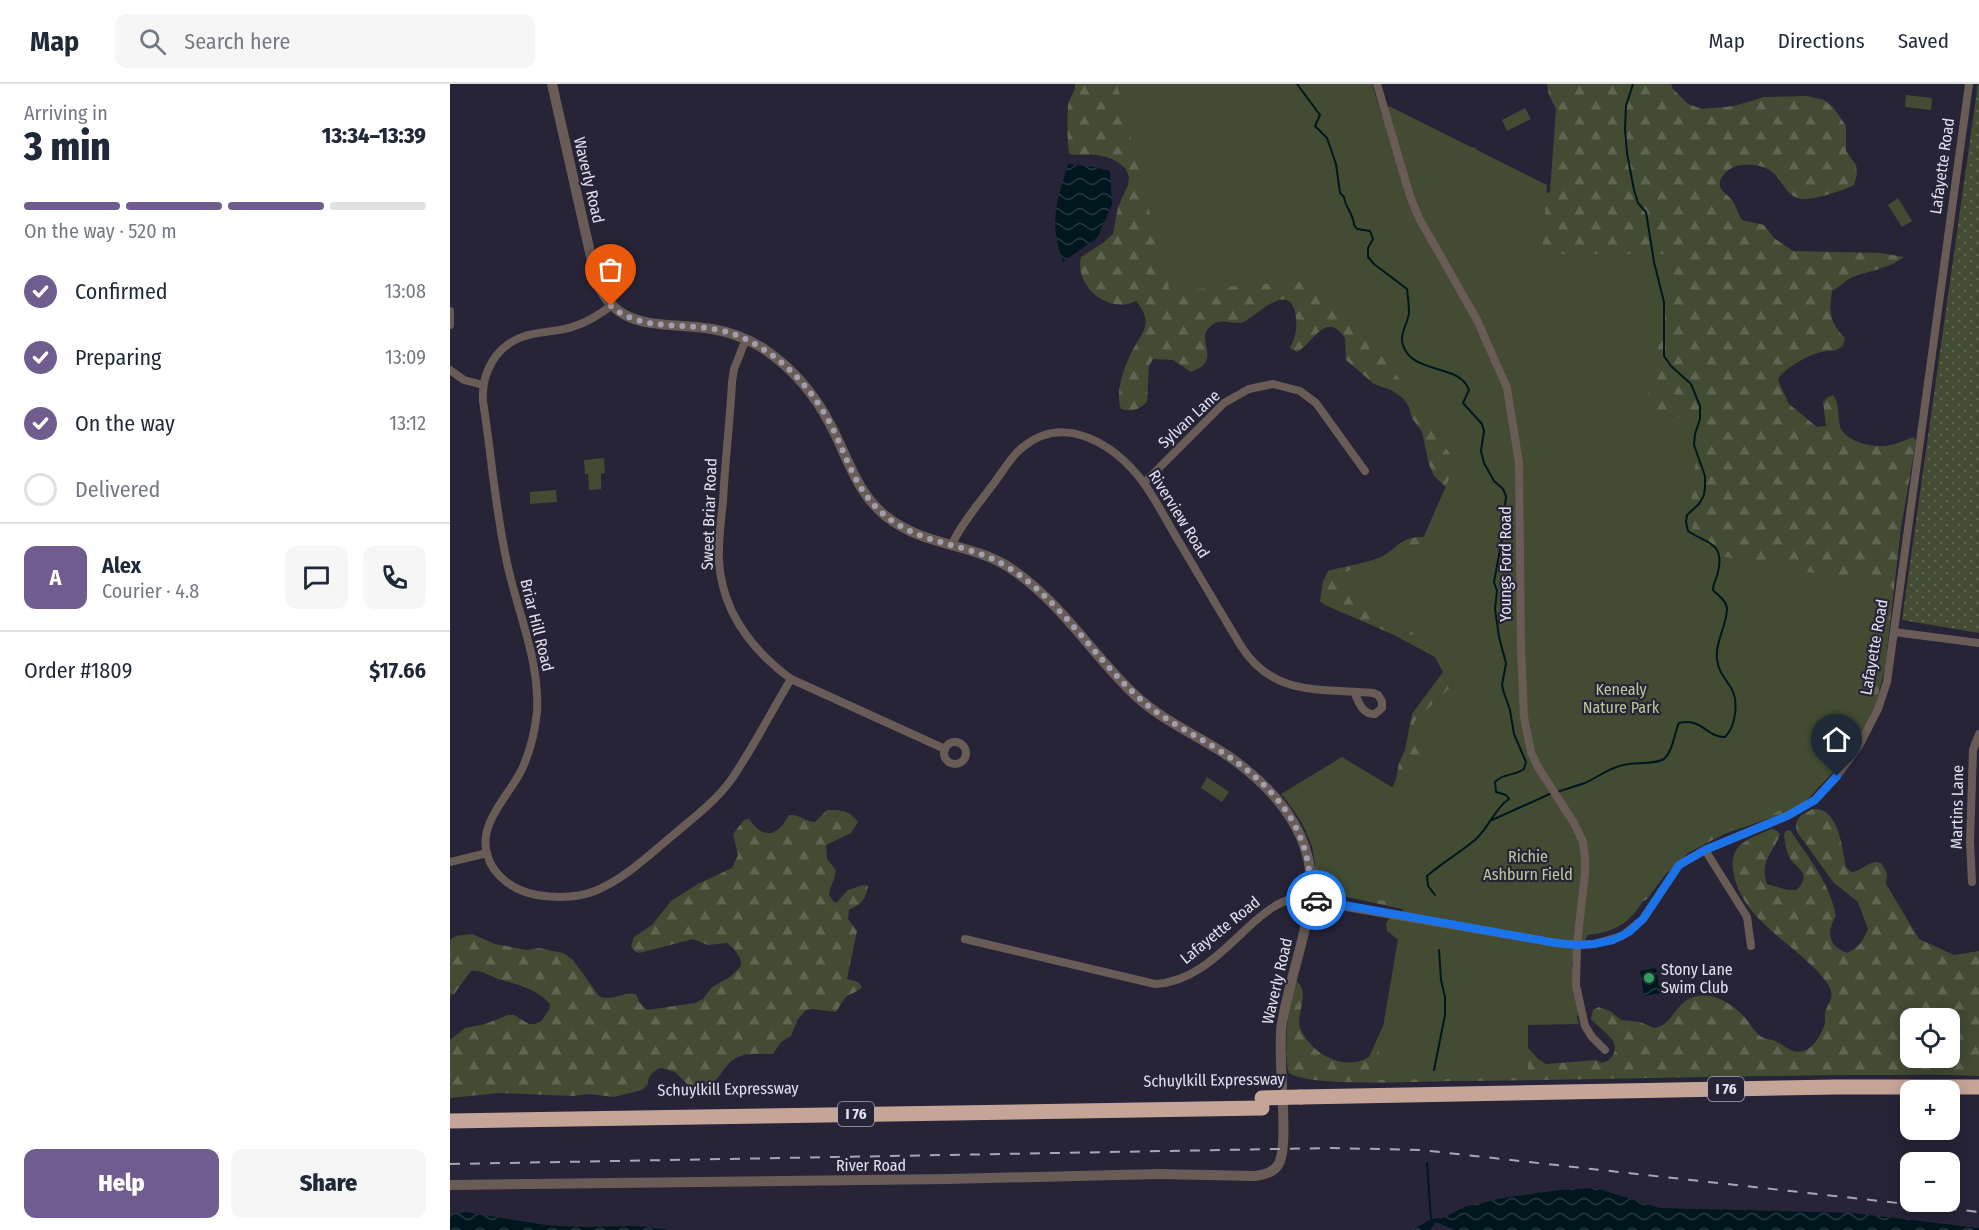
<!DOCTYPE html>
<meta charset="utf-8">
<style>
body{margin:0;font-family:"Fira Sans Condensed",sans-serif;background:#f6f6f7;color:#1f2937;height:100vh;display:flex;flex-direction:column;font-size:22px;white-space:nowrap}
*{box-sizing:border-box;margin:0}
p{font-size:20px;color:#747a83}
.icon{flex:none;width:33px;height:33px;fill:none;stroke:currentColor;stroke-width:2;stroke-linecap:round;stroke-linejoin:round}
.map{position:relative;flex:1;overflow:hidden}
.details{display:flex;flex-direction:column;background:#fff;width:450px}
.details>*{flex:none}
.fabs{position:absolute;left:1450px;top:924px;display:grid;gap:12px}
.fabs a{display:grid;place-items:center;width:60px;height:60px;border-radius:12px;background:#fff;box-shadow:0 3px 15px #0003;font-size:30px}
.pin{position:absolute;display:grid;place-items:center;width:51px;height:51px;color:#fff;margin:-62px -26px;border-radius:50% 50% 50% 0;rotate:-45deg;box-shadow:0 0 6px #0007}
.pin .icon{rotate:45deg}
.courier{position:absolute;display:grid;place-items:center;width:60px;height:60px;margin:-30px;border:4px solid #1a73e8;border-radius:50%;background:#fff;color:#222;box-shadow:0 2px 8px #0007}
.overview em{font-style:normal;font-weight:800}
.overview div{display:flex;flex-direction:column-reverse}
.overview{display:flex;align-items:center;justify-content:space-between;height:102px;padding:0 24px}
h1{font-size:39px;font-weight:800;line-height:45px}
.bar{display:grid;grid-template-columns:repeat(4,1fr);gap:9px 6px;align-content:center;height:72px;padding:0 24px}
.bar i{height:8px;border-radius:4px;background:#e0e1e3}
.bar .active{background:#715c8f}
.bar p{grid-column:span 4}
.line{display:flex;align-items:center;gap:15px;padding:0 24px;border-top:2px solid #e0e1e3}
.line div{flex:1}
.round{display:grid;place-items:center;flex:none;width:63px;height:63px;border-radius:12px;background:#f6f6f7}
ol{padding:0 24px;list-style:none}
li{display:flex;align-items:center;gap:18px;height:66px}
li p{margin-inline-start:auto}
li .icon{padding:6px;border-radius:50%;background:#715c8f;color:#fff;stroke-width:4}
li:last-child{color:#747a83}
li i{width:33px;height:33px;border:3px solid #e0e1e3;border-radius:50%}
.button{display:flex;gap:12px;margin-top:auto;padding:12px 24px}
.button a{flex:1;height:69px;border-radius:12px;background:#715c8f;color:#fff;font-size:24px;font-weight:800;line-height:69px;text-align:center}
.button a+a{background:#f6f6f7;color:#1f2937}
header{display:flex;align-items:center;gap:36px;box-sizing:border-box;height:84px;padding:0 30px;background:#fff;border-bottom:2px solid #e0e1e3}
header strong{font-size:28px}
nav{display:flex;gap:33px;margin-inline-start:auto;font-size:21px}
.search{width:420px;height:54px;background:#f6f6f7;display:flex;align-items:center;gap:15px;box-sizing:border-box;padding:0 21px;border-radius:12px;color:#747a83;font-size:22px}
main{display:flex;flex:1;min-height:0}
.map>svg:first-child{display:block}
</style>
<header>
<strong>Map</strong>
<div class="search"><svg class="icon" aria-label="search" viewBox="0 0 24 24"><circle cx="10" cy="10" r="6"/><path d="M15 15l6 6"/></svg>Search here</div>
<nav><a>Map</a><a>Directions</a><a>Saved</a></nav>
</header>
<main>
<section class="details">
<div class="overview"><div><h1>3 min</h1><p>Arriving in</p></div><em>13:34–13:39</em></div>
<div class="bar"><i class="active"></i><i class="active"></i><i class="active"></i><i></i><p>On the way · 520 m</p></div>
<ol>
<li><svg class="icon" aria-label="check" viewBox="0 0 24 24"><path d="M5 12l5 5 9-10"/></svg>Confirmed<p>13:08</p></li>
<li><svg class="icon" aria-label="check" viewBox="0 0 24 24"><path d="M5 12l5 5 9-10"/></svg>Preparing<p>13:09</p></li>
<li><svg class="icon" aria-label="check" viewBox="0 0 24 24"><path d="M5 12l5 5 9-10"/></svg>On the way<p>13:12</p></li>
<li><i></i>Delivered</li>
</ol>
<div class="line" style="height:108px"><b class="round" style="background:#715c8f;color:#fff">A</b><div><b>Alex</b><p>Courier · 4.8</p></div><a class="round"><svg class="icon" aria-label="chat" viewBox="0 0 24 24"><path d="M4 5h16v11H9l-5 4z"/></svg></a><a class="round"><svg class="icon" aria-label="phone" viewBox="0 0 24 24"><path d="M5 4h4l2 5-3 2q2 4 5 5l2-3 5 2v4C11 20 4 13 5 4z"/></svg></a></div>
<div class="line" style="height:78px"><div>Order #1809</div><b>$17.66</b></div>
<div class="button"><a>Help</a><a>Share</a></div>
</section>
<div class="map">
<svg width="1529" height="1146" viewBox="0 0 1529 1146">
<defs>
<pattern id="grass-dots" width="8" height="8" patternUnits="userSpaceOnUse" patternTransform="scale(1.5)"><rect width="8" height="8" fill="#434b33"/><path d="M2 2h.1M6 6h.1" fill="none" stroke="#5e6551" stroke-width="1.8" stroke-linecap="round"/></pattern>
<pattern id="forest-firs" width="22" height="20" patternUnits="userSpaceOnUse" patternTransform="scale(1.5)"><rect width="22" height="20" fill="#434b33"/><path d="M5 1l3.5 6h-7zM16 11l3.5 6h-7z" fill="#5e6551"/></pattern>
<pattern id="water-waves" width="16" height="10" patternUnits="userSpaceOnUse" patternTransform="scale(1.5)"><rect width="16" height="10" fill="#01171e"/><path d="M0 5q4-4 8 0t8 0" fill="none" stroke="#26383f"/></pattern>
</defs>
<rect width="100%" height="100%" fill="#272438"/>
<!-- grass -->
<polygon fill="url(#grass-dots)" points="1528,0 1529,0 1529,549 1452,536"/>
<!-- forest -->
<g fill="url(#forest-firs)" fill-rule="evenodd">
<path d="M 625,0 L 871,0 L 1056,335 L 966,828 L 888,811 L 874,806 L 868,801 L 862,762 L 847,726 L 936,707 L 943,702 L 946,695 L 949,679 L 955,666 L 962,630 L 993,588 L 985,573 L 942,550 L 875,521 L 870,517 L 873,497 L 878,487 C 894,482 919,479 933,472 C 950,462 951,452 974,453 L 1001,408 L 984,392 L 979,380 L 972,348 L 962,334 L 959,323 L 953,314 L 941,306 L 924,300 L 896,276 L 895,254 C 875,226 865,258 847,268 L 840,264 C 846,253 848,240 845,228 C 837,196 804,235 793,238 C 783,242 772,233 762,241 C 742,255 775,276 741,288 L 723,276 L 703,275 L 699,282 L 697,318 C 689,326 682,328 671,325 C 665,309 673,287 680,271 C 690,250 706,241 686,217 C 658,231 624,202 631,173 L 653,159 L 663,150 L 668,123 L 678,101 L 679,93 L 676,85 C 660,69 643,70 622,71 L 619,69 C 617,55 617,38 618,23 C 618,14 626,9 625,0 Z"/>
<path d="M 1097,0 L 1221,0 L 1223,5 L 1238,20 L 1252,25 L 1284,22 L 1314,13 L 1357,12 L 1374,16 L 1383,23 L 1396,42 L 1396,67 L 1406,81 L 1407,90 L 1404,101 C 1395,106 1361,117 1351,115 C 1326,110 1337,78 1291,81 C 1284,82 1276,86 1272,93 C 1265,105 1276,109 1281,115 C 1286,121 1288,130 1292,136 L 1314,141 L 1324,154 L 1343,167 L 1431,169 L 1454,173 C 1441,184 1418,187 1403,193 C 1395,196 1390,203 1382,207 C 1379,228 1379,238 1395,254 L 1393,262 C 1381,270 1381,265 1371,268 C 1359,271 1332,285 1328,296 L 1339,320 L 1367,343 L 1376,342 L 1373,318 L 1378,313 L 1383,311 C 1390,320 1387,332 1390,343 C 1396,358 1425,365 1440,361 C 1448,360 1455,356 1463,353 L 1466,357 L 1451,444 L 1435,583 L 1426,620 L 1413,648 L 1386,685 L 1355,718 L 1332,730 L 1274,750 L 1238,769 L 1215,791 L 1197,815 L 1179,825 L 1012,61 L 1026,64 L 1034,85 L 1097,109 L 1100,108 L 1106,25 L 1099,11 Z"/>
<path d="M 1363,725 C 1389,723 1392,764 1396,783 L 1401,788 C 1413,787 1419,775 1431,779 L 1437,789 L 1436,800 L 1469,855 L 1504,871 L 1529,867 L 1529,992 C 1488,990 1447,991 1406,991 C 1273,992 1139,996 1006,997 C 973,997 863,1004 839,989 C 833,973 838,913 846,897 C 862,908 844,931 851,946 C 862,970 894,988 919,973 L 939,929 L 950,857 L 937,847 L 936,839 L 940,834 L 1121,870 C 1122,890 1131,913 1128,932 L 1119,937 L 1091,923 L 1068,953 L 1088,975 L 1096,980 L 1146,976 L 1152,979 L 1159,976 C 1176,958 1152,948 1141,935 L 1143,926 L 1149,923 L 1160,927 L 1171,936 L 1190,938 L 1204,944 C 1227,941 1225,907 1260,912 C 1275,915 1288,925 1297,936 C 1301,941 1304,947 1309,951 C 1313,955 1320,955 1325,957 C 1336,962 1341,970 1354,967 C 1364,964 1373,948 1375,938 C 1375,935 1375,932 1375,929 C 1376,922 1383,916 1381,908 C 1380,901 1373,894 1369,889 C 1341,858 1293,835 1284,791 C 1277,760 1298,755 1322,745 L 1327,747 L 1330,750 C 1323,770 1309,776 1317,800 L 1338,806 L 1347,806 C 1363,788 1346,785 1340,774 C 1336,767 1335,758 1334,750 L 1336,747 L 1340,746 C 1358,773 1380,799 1386,832 C 1376,848 1378,862 1397,869 C 1409,864 1413,857 1418,845 L 1408,818 L 1384,799 L 1347,748 C 1343,735 1352,730 1363,725 ZM 1461,934 L 1500,934 L 1500,974 L 1461,974 Z"/>
<path d="M 377,726 C 391,726 399,726 408,738 L 401,749 L 376,761 L 377,775 L 386,786 C 385,795 380,802 379,811 L 384,818 L 387,818 L 398,806 L 413,801 L 418,802 C 416,816 410,821 399,826 L 398,835 L 407,847 L 397,895 L 408,898 L 412,903 C 407,909 400,909 395,914 C 392,918 389,923 386,928 L 362,925 L 356,926 L 348,935 L 341,952 L 331,958 L 323,970 C 312,970 296,968 286,974 C 268,984 270,1007 242,1005 L 225,988 L 212,984 C 204,985 197,993 198,1000 L 192,1006 L 164,1013 L 139,1010 L 123,1012 L 49,1009 L 0,1014 L 0,956 L 15,944 L 35,940 L 58,931 L 64,931 L 79,940 L 85,940 L 91,937 L 99,926 L 100,920 C 88,905 66,900 48,895 C 38,891 32,886 21,887 L 4,910 L 0,911 L 0,856 L 6,852 L 22,850 L 45,860 L 77,866 L 89,864 L 113,869 L 123,876 L 149,912 C 162,918 173,907 186,910 L 189,918 L 197,926 L 245,919 L 253,915 L 262,903 L 280,893 L 291,882 C 292,873 285,865 277,859 L 258,861 L 243,855 L 189,869 L 184,867 L 181,862 L 184,853 L 202,841 L 221,817 L 248,800 L 282,784 L 288,771 L 283,750 L 294,736 L 299,735 C 315,757 327,752 339,731 C 350,730 354,737 365,738 Z"/>
</g>
<!-- green -->
<g fill="#434b33">
<path d="M 667,0 L 922,0 L 932,32 L 939,22 L 1097,101 L 1092,170 L 1226,170 L 1195,328 L 1255,337 L 1241,401 L 1243,467 L 1442,503 C 1431,573 1432,627 1383,684 C 1374,694 1366,705 1355,714 C 1317,737 1258,746 1226,773 C 1189,804 1197,845 1138,851 L 1119,884 L 1122,918 L 1129,940 L 1078,941 L 1078,994 L 924,996 L 954,820 L 871,806 C 867,797 868,784 865,773 C 860,749 847,729 831,710 L 892,673 L 950,708 C 970,688 975,664 964,638 L 1007,597 L 959,545 L 880,494 L 971,459 L 1006,379 L 955,302 L 909,243 L 858,197 L 720,207 Z"/>
<polygon points="1456,11 1482,14 1481,26 1455,23"/>
<polygon points="1075,24 1081,35 1057,47 1052,36"/>
<polygon points="1448,114 1462,137 1452,143 1438,121"/>
<polygon points="154,374 155,389 151,390 151,405 139,406 138,390 135,390 134,376"/>
<polygon points="106,406 107,418 80,420 80,408"/>
<polygon points="757,693 779,708 772,718 751,704"/>
</g>
<!-- water -->
<g fill="url(#water-waves)">
<path d="M 618,80 L 644,83 L 660,87 L 662,121 L 647,154 L 613,178 C 599,137 606,120 618,80 Z"/>
<polygon points="1206,884 1209,902 1217,901 1218,908 1194,912 1190,887"/>
<polygon points="1146,1104 1210,1124 1403,1129 1529,1144 1529,1146 1005,1146 986,1138 980,1146 962,1146 981,1135 993,1134 1014,1123 1053,1114 1109,1106"/>
<polygon points="15,1128 96,1141 129,1143 185,1142 220,1146 0,1146 0,1131"/>
</g>
<g fill="none" stroke-linecap="round" stroke-linejoin="round">
<!-- stream -->
<g stroke="#01171e" stroke-width="2">
<path d="M 847,0 L 870,31 L 865,42 L 877,54 L 886,80 L 890,109 L 894,113 C 895,123 904,131 904,141 L 907,145 L 920,147 L 923,155 L 918,164 L 918,173 L 924,180 L 957,205 C 958,213 959,221 959,229 C 958,239 949,250 953,261 C 962,291 1010,279 1019,306 L 1013,319 L 1032,340 L 1034,347 L 1031,367 L 1034,379 L 1044,397 L 1053,405 L 1056,412 L 1052,455 L 1044,498 L 1047,507 L 1045,525 L 1049,553 L 1056,579 L 1052,601 L 1054,609 L 1060,626 L 1064,650 L 1076,678 L 1074,685 C 1065,692 1053,689 1045,698 L 1046,708 L 1056,711 L 1059,715 C 1044,725 1040,742 1026,755 C 1011,768 993,778 977,792 L 978,802 L 985,811"/>
<path d="M 1107,708 C 1116,705 1126,702 1135,699 C 1148,693 1159,684 1173,681 C 1184,678 1208,681 1215,674 C 1224,665 1224,649 1229,639 C 1251,633 1258,654 1275,653 C 1286,642 1289,617 1281,604 C 1275,594 1268,587 1267,575 C 1265,557 1277,542 1277,524 C 1276,516 1268,511 1263,506 C 1263,499 1267,494 1268,488 C 1275,458 1257,460 1238,447 L 1236,438 L 1237,431 L 1249,420 L 1254,411 L 1255,403 L 1255,392 L 1244,361 L 1245,350 L 1250,335 L 1250,322 L 1241,300 L 1221,282 L 1214,272 L 1214,218 L 1204,178 L 1196,128 L 1188,119 L 1184,106 L 1177,69 L 1175,45 L 1176,22 L 1183,0"/>
<polyline points="1042,736 1102,709"/>
<polyline points="984,986 995,931 995,913 991,896 989,866"/>
<polyline points="977,1079 981,1136"/>
</g>
<!-- minor -->
<g stroke="#695c57" stroke-width="8">
<polyline points="927,0 960,112 969,134 1027,236 1057,304 1069,379 1071,564 1074,633 1081,668 1088,683 1124,739 1133,758 1135,773 1135,789 1127,861 1126,901 1135,942 1142,953 1155,966"/>
<path d="M 161,222 C 150,230 138,238 125,242 C 109,248 91,247 75,252 C 46,261 31,289 33,317 C 41,369 45,422 56,474 C 66,525 90,575 87,628 C 85,647 80,668 72,685 C 59,712 28,739 37,770 C 43,793 65,807 87,811 C 106,814 127,814 145,807 C 174,795 198,772 222,752 C 242,735 265,718 281,696 C 303,664 321,628 341,595"/>
<polyline points="0,227 0,241"/>
<path d="M 296,255 L 284,285 L 282,298 C 280,338 275,377 273,417 C 271,437 268,457 269,477 C 272,528 302,566 341,595 L 495,665"/>
<polyline points="0,286 14,296 33,301"/>
<polyline points="694,399 774,319 799,305 823,300 850,307 866,319 915,387"/>
<path d="M 501,462 C 512,438 532,416 547,395 C 555,384 562,371 573,363 C 615,328 666,362 693,398 C 707,417 718,440 731,461 C 751,495 771,529 791,562 C 823,613 870,604 923,609 L 928,611 L 932,617 L 932,624 L 925,630 C 912,631 909,618 904,608"/>
<polyline points="1444,548 1529,559"/>
<circle cx="505" cy="669" r="11"/>
<polyline points="1255,766 1297,833 1301,862"/>
<polyline points="0,778 37,769"/>
<polyline points="1522,798 1520,758 1523,666 1529,650"/>
<path d="M 515,855 L 705,900 C 747,898 776,863 805,837 C 817,827 828,818 844,814 L 1106,859 L 1127,861 L 1144,860 L 1172,852 L 1193,835 L 1229,781 L 1255,766 L 1337,732 L 1365,716 L 1387,692 L 1409,662 L 1428,625 L 1437,598 L 1519,0"/>
</g>
<!-- tertiary -->
<path stroke="#695c57" stroke-width="10" d="M 0,1101 L 498,1095 L 709,1090 L 805,1092 C 814,1091 823,1089 828,1081 C 841,1062 826,970 832,939 C 839,898 854,859 860,818 C 868,757 830,710 784,676 C 752,653 715,639 686,612 C 642,571 609,515 557,482 C 519,459 474,462 437,433 C 406,409 398,373 380,340 C 364,309 340,282 311,263 C 296,254 280,248 262,245 C 215,237 166,250 146,195 L 102,0"/>
<!-- motorway -->
<g stroke="#c5a598" stroke-width="15">
<polyline points="851,1013 1386,1003 1529,1003"/>
<polyline points="0,1037 812,1024"/>
</g>
<!-- rail -->
<polyline stroke="#a7a5b4" stroke-width="2" stroke-dasharray="10 10" stroke-linecap="butt" points="0,1080 882,1064 971,1066 1529,1128"/>
<!-- motorway-bridge -->
<polyline stroke="#c5a598" stroke-width="15" points="812,1014 851,1013"/>
</g>
<g fill="none" stroke-linecap="round" stroke-linejoin="round">
<!-- done -->
<path stroke="#a19fae" stroke-width="6" stroke-dasharray="0 10.8" d="M 161,222 C 191,248 233,238 268,246 C 285,249 299,256 313,265 C 343,284 367,313 383,345 C 397,374 406,406 431,428 C 470,463 515,457 556,482 C 609,514 642,571 687,612 C 710,634 738,647 764,663 C 822,699 864,744 860,815 L 866,816"/>
<!-- route -->
<polyline stroke="#1a73e8" stroke-width="8" points="866,816 1106,859 1127,861 1144,860 1163,856 1179,848 1193,835 1229,781 1255,766 1337,732 1365,716 1387,692"/>
</g>
<!-- markers -->
<circle fill="#2e9e5b" stroke="#272438" stroke-width="2" cx="1199" cy="894" r="6"/>
<g text-anchor="middle" dominant-baseline="central" stroke-width="4.5" stroke-linejoin="round" paint-order="stroke">
<!-- shield labels -->
<g fill="#272438" stroke="#aaa8b7" stroke-width="1.5">
<rect x="1258" y="993" width="36" height="24" rx="4.5"/>
<rect x="388" y="1018" width="36" height="24" rx="4.5"/>
</g>
<g font-size="15" font-weight="bold" fill="#e2e1ee">
<text x="1276" y="1005">I 76</text>
<text x="406" y="1030">I 76</text>
</g>
<!-- street labels -->
<g font-size="16" fill="#e2e1ee" stroke="#272438">
<text transform="translate(1492 82) rotate(-82)">Lafayette Road</text>
<text transform="translate(139 96) rotate(77)">Waverly Road</text>
<text transform="translate(739 335) rotate(-43)">Sylvan Lane</text>
<text transform="translate(259 430) rotate(-88)">Sweet Briar Road</text>
<text transform="translate(729 430) rotate(58)">Riverview Road</text>
<text transform="translate(1055 480) rotate(-90)">Youngs Ford Road</text>
<text transform="translate(87 541) rotate(76)">Briar Hill Road</text>
<text transform="translate(1424 563) rotate(-80)">Lafayette Road</text>
<text transform="translate(1507 723) rotate(-89)">Martins Lane</text>
<text transform="translate(770 846) rotate(-39)">Lafayette Road</text>
<text transform="translate(827 897) rotate(-77)">Waverly Road</text>
<text transform="translate(764 996) rotate(-1)">Schuylkill Expressway</text>
<text transform="translate(278 1005) rotate(-1)">Schuylkill Expressway</text>
<text x="421" y="1081">River Road</text>
</g>
<!-- park labels -->
<g font-size="16" fill="#baca97" stroke="#272438">
<text x="1171" y="605">Kenealy<tspan x="1171" dy="18">Nature Park</tspan></text>
<text x="1078" y="772">Richie<tspan x="1078" dy="18">Ashburn Field</tspan></text>
</g>
<!-- poi labels -->
<g font-size="16" fill="#e2e1ee" stroke="#272438" text-anchor="start">
<text x="1211" y="885">Stony Lane<tspan x="1211" dy="18">Swim Club</tspan></text>
</g>
</g>
</svg>
<div class="fabs">
<a><svg class="icon" aria-label="locate" viewBox="0 0 24 24"><circle cx="12" cy="12" r="6"/><path d="M12 2v4M12 18v4M2 12h4M18 12h4"/></svg></a>
<a>+</a>
<a>−</a>
</div>
<div class="pin" style="left:161px;top:222px;background:#ea580c"><svg class="icon" aria-label="bag" viewBox="0 0 24 24"><path d="M5 8h14l-1 12H6zM9 8a3 3 0 0 1 6 0"/></svg></div>
<div class="pin" style="left:1387px;top:692px;background:#1f2937"><svg class="icon" aria-label="home" viewBox="0 0 24 24"><path d="M3 11l9-7 9 7M6 9v11h12V9"/></svg></div>
<div class="courier" style="left:866px;top:816px"><svg class="icon" aria-label="car" viewBox="0 0 24 24"><path d="M5 17H2v-5l4-1 3-4h7l3 4 3 1v5h-3M9 17h6M6 11h13"/><circle cx="7" cy="17" r="2"/><circle cx="17" cy="17" r="2"/></svg></div>
</div>
</main>
